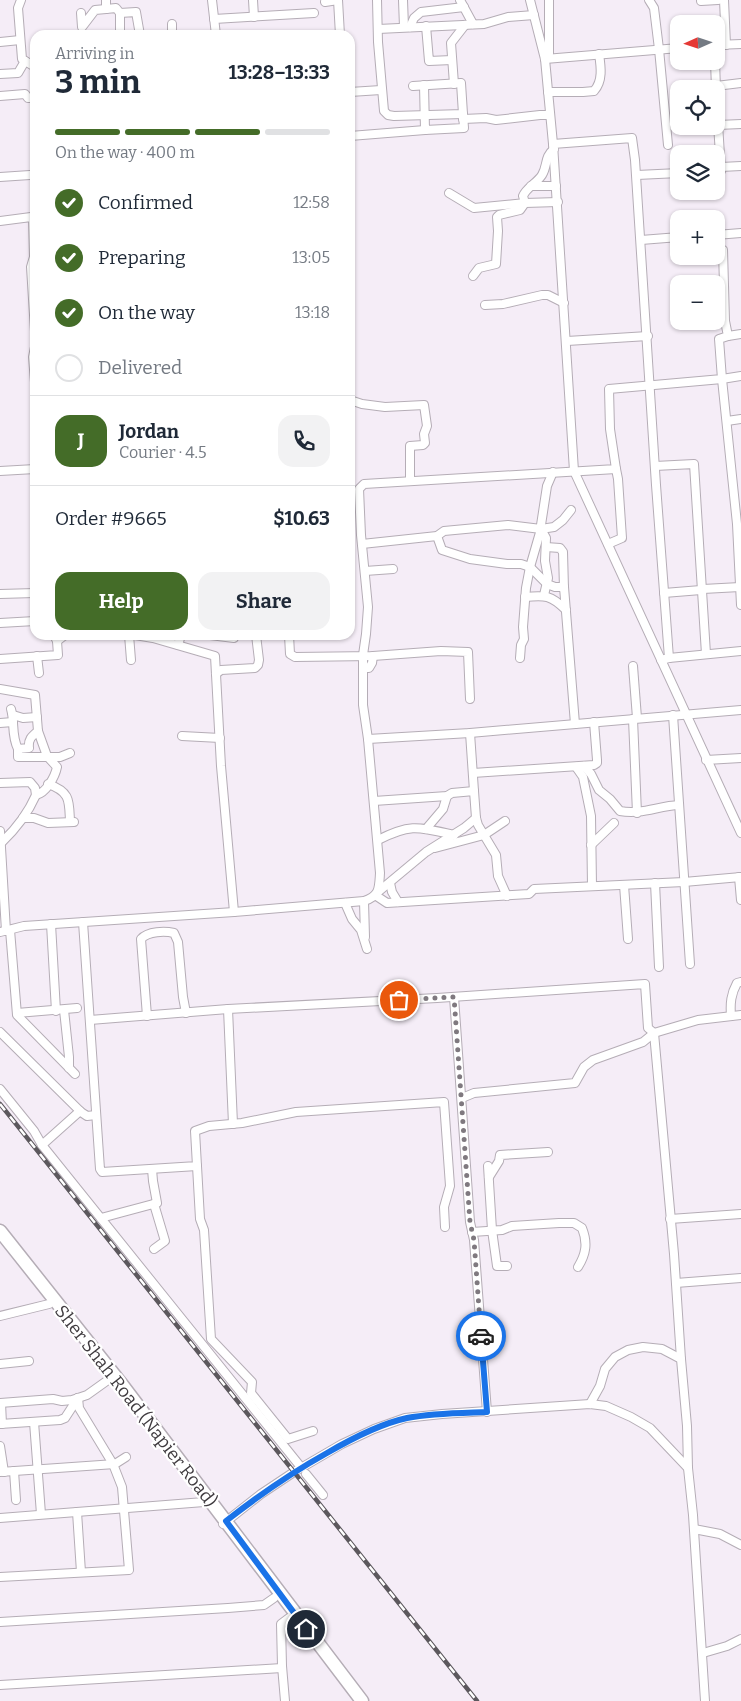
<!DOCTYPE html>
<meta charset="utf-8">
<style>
body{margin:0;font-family:Bitter,serif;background:#f2f2f3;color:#1f2937;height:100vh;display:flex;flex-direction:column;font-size:19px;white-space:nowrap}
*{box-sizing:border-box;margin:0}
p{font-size:16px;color:#747a83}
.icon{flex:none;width:28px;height:28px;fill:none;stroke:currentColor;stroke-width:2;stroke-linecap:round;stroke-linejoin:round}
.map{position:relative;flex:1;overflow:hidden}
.details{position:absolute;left:30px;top:30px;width:325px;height:610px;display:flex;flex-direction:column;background:#fff;border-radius:15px;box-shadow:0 1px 4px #0004}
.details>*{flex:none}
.needle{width:32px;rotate:267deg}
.controls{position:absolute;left:670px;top:15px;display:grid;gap:10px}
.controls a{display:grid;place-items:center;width:55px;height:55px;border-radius:10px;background:#fff;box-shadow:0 1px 4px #0004;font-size:25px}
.pin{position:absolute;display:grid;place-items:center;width:42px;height:42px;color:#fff;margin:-21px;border:2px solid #fff;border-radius:50%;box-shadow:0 1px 5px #0007}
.courier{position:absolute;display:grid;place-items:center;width:50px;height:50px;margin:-25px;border:4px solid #1a73e8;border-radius:50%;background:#fff;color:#222;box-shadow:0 1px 6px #0007}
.headline em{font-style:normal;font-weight:700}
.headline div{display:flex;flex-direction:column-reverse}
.headline{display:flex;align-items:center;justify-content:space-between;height:85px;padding:0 25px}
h1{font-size:32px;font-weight:700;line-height:38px}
.bar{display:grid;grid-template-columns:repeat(4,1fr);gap:8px 5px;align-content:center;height:60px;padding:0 25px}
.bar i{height:6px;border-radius:4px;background:#e0e1e3}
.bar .selected{background:#446c28}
.bar p{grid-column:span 4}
.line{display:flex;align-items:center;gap:12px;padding:0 25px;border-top:1px solid #e0e1e3}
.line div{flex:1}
.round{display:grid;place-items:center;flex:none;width:52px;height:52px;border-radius:15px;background:#f2f2f3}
ol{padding:0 25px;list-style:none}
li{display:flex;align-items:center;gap:15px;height:55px}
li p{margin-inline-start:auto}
li .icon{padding:5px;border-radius:50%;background:#446c28;color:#fff;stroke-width:4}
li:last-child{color:#747a83}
li i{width:28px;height:28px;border:2px solid #e0e1e3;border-radius:50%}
.cta{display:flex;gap:10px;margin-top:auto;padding:10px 25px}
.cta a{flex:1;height:58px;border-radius:15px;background:#446c28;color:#fff;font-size:20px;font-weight:700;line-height:58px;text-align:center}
.cta a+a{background:#f2f2f3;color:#1f2937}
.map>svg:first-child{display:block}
</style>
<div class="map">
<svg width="741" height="1701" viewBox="0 0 741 1701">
<rect width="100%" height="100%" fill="#f5edf7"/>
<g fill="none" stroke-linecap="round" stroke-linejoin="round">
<!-- minor casing -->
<g stroke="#b5adb6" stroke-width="10">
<g id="minor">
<polyline points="21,0 18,8 22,59 35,67"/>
<polyline points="106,0 106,9 116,8 120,13"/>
<polyline points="212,0 216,35"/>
<polyline points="253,0 254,17"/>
<polyline points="338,0 340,35"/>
<polyline points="377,0 378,42 384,111 388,115 394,116 463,114 461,83 413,86"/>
<polyline points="403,0 404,27"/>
<polyline points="460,0 473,24"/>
<polyline points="530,0 545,59 553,144 574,471 741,833"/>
<polyline points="649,0 654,8 659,49 668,145"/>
<polyline points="724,0 726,45"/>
<polyline points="701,1 718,0"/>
<polyline points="325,2 338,0"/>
<polyline points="81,13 82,27 95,10 106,9"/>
<polyline points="120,13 136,12 140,35"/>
<polyline points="120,13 120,35"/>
<polyline points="214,19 314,13"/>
<polyline points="172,24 172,35"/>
<polyline points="426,26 429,61 452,60"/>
<polyline points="410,27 414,18 421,12 464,7"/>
<polyline points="378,29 484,24 508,17 534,15"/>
<polyline points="0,42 20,40"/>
<polyline points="716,45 741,44"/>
<polyline points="545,59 679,48"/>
<polyline points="545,59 549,54 549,0"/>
<polyline points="715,61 716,89"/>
<polyline points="0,74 18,73 25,61"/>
<polyline points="454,84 451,43 465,25"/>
<polyline points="424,85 425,130 464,128 463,114"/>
<polyline points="716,86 741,83"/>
<polyline points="350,92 381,90"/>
<path d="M 548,92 L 583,92 L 594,91 C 603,81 601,67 599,54"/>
<polyline points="716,92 721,171 716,171"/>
<polyline points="0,96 25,94 28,98 35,98"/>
<polyline points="463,119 486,118 496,120 540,115 550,115"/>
<polyline points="718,125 741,124"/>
<polyline points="350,136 425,130"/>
<polyline points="553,144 632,138 635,160 656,485 669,658 661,660"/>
<polyline points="721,167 741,166"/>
<polyline points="637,175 679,173"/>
<polyline points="0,177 30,175"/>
<polyline points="531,186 556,186"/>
<path d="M 449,193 L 474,208 L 525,203 L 523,196 C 526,188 537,183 542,175 C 548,165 544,157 554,149"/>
<polyline points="0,221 31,217 33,219 34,257 31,267 35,331"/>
<polyline points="716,235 741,233"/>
<polyline points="641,240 679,237"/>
<polyline points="473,276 479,268 496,264 498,231 497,217 499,215 520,210 525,203 558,202"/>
<polyline points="485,305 503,304 542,295 548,295 564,303"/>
<polyline points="728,336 741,334"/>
<polyline points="567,341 648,336"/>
<polyline points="35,347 33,357 35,382"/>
<polyline points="741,376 722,379 737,524 741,605"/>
<polyline points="350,400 362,404 385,407 424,405 427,426 424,434 425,443 423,445 410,446 410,481"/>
<polyline points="727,421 741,419"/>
<polyline points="655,466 694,464 706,654"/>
<polyline points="0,471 35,469"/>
<polyline points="541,529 546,538 545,561 548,578 544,595"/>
<polyline points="437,536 442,550 470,559 507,564 521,564 530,567 547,584 555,587 564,587 575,724"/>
<polyline points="362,544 437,536 444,531 508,525 541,529 554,527 563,520 571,510"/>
<polyline points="608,544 622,538 618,479 616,469"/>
<polyline points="546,547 560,548 563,552 564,589"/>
<polyline points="365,571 393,569"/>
<polyline points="703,589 740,587"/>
<polyline points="664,593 701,590"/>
<polyline points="0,594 35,593"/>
<path d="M 525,597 C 545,595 551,595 566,610"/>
<polyline points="0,623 35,621"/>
<polyline points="129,635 131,660"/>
<polyline points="135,635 153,638 215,656 221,766 234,912"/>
<polyline points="210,635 234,638 235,635"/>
<polyline points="289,635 290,654 295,657 373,656 441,651 468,652 470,699"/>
<polyline points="57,641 65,635"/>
<polyline points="178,645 181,635"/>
<polyline points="37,656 39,673"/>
<polyline points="520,658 521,645 524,639 523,627 526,588 530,567 541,529 541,525 547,486 553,472"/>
<polyline points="669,658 741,651"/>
<polyline points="0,659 58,655 57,641 54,635"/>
<polyline points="633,666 637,718"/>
<polyline points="363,668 369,668 372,663 373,656"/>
<polyline points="216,674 221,670 255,668 258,665 259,660 256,635"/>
<path d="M 0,689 L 35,695 L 38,731 C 32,736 28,739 29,748 L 18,749 L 18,757 L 60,757 L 70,753"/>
<path d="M 11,709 C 15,723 11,735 18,749"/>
<polyline points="13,715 23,718 37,717"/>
<polyline points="673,715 690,964"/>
<polyline points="633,719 637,813"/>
<polyline points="0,723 13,722"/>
<polyline points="470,733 474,791"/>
<polyline points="182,736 220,738"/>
<polyline points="368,739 470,733 741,710"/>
<polyline points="706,760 741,758"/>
<path d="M 584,766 L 591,774 L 599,790 L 610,799 L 620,811 C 641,815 658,806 679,805"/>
<polyline points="576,767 583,777 591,816 592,886"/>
<polyline points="473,773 594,765 597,763 597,760 594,722"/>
<path d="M 0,783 L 30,782 L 35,788 L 36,795 C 46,793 55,777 57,767 L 47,756 L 38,731"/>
<path d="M 48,784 C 71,792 69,801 70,822"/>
<polyline points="374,801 447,796 452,793 474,791 476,818 478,825 496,855 498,876 507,896"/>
<polyline points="23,818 34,818 48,823 74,822"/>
<polyline points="426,829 443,809 447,796"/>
<polyline points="0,831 6,931"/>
<path d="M 378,840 C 411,823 419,827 454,835"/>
<path d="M 1,843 C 16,829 28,813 36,795"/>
<polyline points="591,845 614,823"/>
<polyline points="435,848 484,835 505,821"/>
<polyline points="739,877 741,900"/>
<polyline points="390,883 392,892 398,902"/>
<polyline points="655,883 659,967"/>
<polyline points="624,885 628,939"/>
<polyline points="378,892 426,852 464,828 476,818"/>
<polyline points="375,895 387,903 529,894 534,889 684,882 741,877"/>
<polyline points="364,901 365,937"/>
<polyline points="345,903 352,919 361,930 367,949"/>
<polyline points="83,922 100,1169 102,1172 197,1166 195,1131 209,1126 242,1123 296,1112 444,1102 450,1186 444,1207 445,1227"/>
<polyline points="51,924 56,1011"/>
<polyline points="10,930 17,1015 75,1074"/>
<path d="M 0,932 L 24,926 L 234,912 L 364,901 C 380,896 379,888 380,873 L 368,739 L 363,705 L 363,655 L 366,634 L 368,607 L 361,535 L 359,489 L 364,484 L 616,469 L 610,429 L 609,389 L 722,379 L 719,339 L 728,336 L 725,321 L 723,250"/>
<polyline points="454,997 470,1222 474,1240 487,1412"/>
<polyline points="228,1009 233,1124"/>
<polyline points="64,1010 69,1057 69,1068"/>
<polyline points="17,1013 77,1008"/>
<path d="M 147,1016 L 141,939 C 148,931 165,931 174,933 L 178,942 L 183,997 L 186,1013"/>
<path d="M 731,1016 C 730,1003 731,994 737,983 L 741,982"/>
<polyline points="90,1020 228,1009 437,998 645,984 648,1028 654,1033 674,1254 681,1359"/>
<polyline points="0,1032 81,1112 87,1116 96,1115"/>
<polyline points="0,1089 34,1131 42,1145 300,1466"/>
<polyline points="462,1098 474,1093 575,1083 584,1067 593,1060 643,1042 654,1033 698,1020 741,1015"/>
<polyline points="42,1145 80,1111"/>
<polyline points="197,1166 200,1219 204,1230 211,1339 252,1382 251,1393 288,1439 313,1431"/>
<polyline points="488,1166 492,1230 497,1266 507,1266"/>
<polyline points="489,1177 499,1161 500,1155 548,1152"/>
<polyline points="154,1204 165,1241 154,1249"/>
<polyline points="101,1218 157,1203 153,1181 152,1169"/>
<polyline points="670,1219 741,1214"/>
<path d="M 472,1232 L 502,1230 L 512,1226 L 559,1223 L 574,1223 L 582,1228 C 588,1243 586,1254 578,1267"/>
<polyline points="676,1283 741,1278"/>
<polyline points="0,1316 49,1304"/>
<polyline points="0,1364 29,1361"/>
<polyline points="0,1403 53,1399 62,1401 72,1400 87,1395 108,1380"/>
<polyline points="1,1403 2,1424"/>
<polyline points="590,1404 600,1386 605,1369 615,1357 628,1350 643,1347 662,1349 681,1359 687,1426 688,1468"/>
<polyline points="34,1422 41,1514"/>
<polyline points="0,1424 60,1420 65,1418 78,1398"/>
<polyline points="0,1446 4,1472"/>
<polyline points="14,1471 16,1500"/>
<polyline points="0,1472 115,1464 126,1457"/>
<polyline points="306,1474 323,1495"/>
<polyline points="77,1512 81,1572"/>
<polyline points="0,1518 204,1502"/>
<polyline points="223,1524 261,1494 294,1472 342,1444 374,1429 405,1418 442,1414 590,1404 606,1406 631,1417 650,1428 688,1468 693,1515 705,1701"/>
<polyline points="694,1529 720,1534 741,1545"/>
<polyline points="0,1577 129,1570 122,1487 113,1464 79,1408 78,1398"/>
<polyline points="0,1622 228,1608 264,1605 274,1598"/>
<polyline points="703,1653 727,1646 741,1639"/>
<polyline points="0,1685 282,1668"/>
<polyline points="285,1701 282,1666 281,1624 289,1618"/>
</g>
</g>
<!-- primary casing -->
<g stroke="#b5adb6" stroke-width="15">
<polyline id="primary" points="0,1231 123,1386 362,1701"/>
</g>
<!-- minor -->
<use href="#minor" stroke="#fff" stroke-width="8"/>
<!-- primary -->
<use href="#primary" stroke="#fff" stroke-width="12"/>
<!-- rail casing -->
<g stroke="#5c585d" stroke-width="4.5">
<polyline id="rail" points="0,1104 477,1701"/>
</g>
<!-- rail -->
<use href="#rail" stroke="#fff" stroke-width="2.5" stroke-dasharray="8" stroke-linecap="butt"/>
</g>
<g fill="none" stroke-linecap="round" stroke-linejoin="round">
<!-- done -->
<polyline stroke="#7f797f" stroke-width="5" stroke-dasharray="0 9" points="399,1000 454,997 470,1222 474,1240 481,1336"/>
<!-- route -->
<path stroke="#1a73e8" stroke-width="6" d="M 306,1629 L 226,1521 C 258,1496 291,1473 327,1453 C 351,1439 379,1424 407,1418 C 433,1413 460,1413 487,1412 L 481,1336"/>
</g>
<g text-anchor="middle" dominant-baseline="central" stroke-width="4.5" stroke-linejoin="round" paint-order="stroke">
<!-- street labels -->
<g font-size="18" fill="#3f3b3f" stroke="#fff">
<text transform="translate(136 1406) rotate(52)">Sher Shah Road (Napier Road)</text>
</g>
</g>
</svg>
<div class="controls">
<a><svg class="needle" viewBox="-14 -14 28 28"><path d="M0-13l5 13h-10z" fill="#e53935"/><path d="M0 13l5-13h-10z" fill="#747a83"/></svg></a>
<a><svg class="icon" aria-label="locate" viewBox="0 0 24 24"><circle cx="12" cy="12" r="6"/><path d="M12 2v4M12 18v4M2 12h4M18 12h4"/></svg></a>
<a><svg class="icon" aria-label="layers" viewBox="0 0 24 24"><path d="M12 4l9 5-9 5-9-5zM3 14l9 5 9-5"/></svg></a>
<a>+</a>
<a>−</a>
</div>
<div class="pin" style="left:399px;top:1000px;background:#ea580c"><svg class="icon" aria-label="bag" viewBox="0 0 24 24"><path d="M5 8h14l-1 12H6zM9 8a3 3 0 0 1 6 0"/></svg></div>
<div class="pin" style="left:306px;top:1629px;background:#1f2937"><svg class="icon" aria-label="home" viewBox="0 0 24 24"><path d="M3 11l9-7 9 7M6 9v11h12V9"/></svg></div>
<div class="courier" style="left:481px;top:1336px"><svg class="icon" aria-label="car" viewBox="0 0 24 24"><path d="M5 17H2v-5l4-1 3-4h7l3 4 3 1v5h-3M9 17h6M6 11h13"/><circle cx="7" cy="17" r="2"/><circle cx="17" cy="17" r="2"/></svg></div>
<section class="details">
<div class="headline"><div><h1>3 min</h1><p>Arriving in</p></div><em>13:28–13:33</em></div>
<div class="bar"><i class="selected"></i><i class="selected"></i><i class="selected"></i><i></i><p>On the way · 400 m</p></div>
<ol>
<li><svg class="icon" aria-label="check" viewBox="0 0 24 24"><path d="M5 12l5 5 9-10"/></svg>Confirmed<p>12:58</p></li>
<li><svg class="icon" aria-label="check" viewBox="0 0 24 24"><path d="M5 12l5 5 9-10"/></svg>Preparing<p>13:05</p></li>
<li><svg class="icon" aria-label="check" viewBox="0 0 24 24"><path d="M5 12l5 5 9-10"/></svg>On the way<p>13:18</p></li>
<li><i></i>Delivered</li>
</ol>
<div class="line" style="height:90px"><b class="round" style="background:#446c28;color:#fff">J</b><div><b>Jordan</b><p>Courier · 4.5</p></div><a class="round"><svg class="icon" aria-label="phone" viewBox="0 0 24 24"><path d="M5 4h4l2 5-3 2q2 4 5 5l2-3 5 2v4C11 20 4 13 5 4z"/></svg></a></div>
<div class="line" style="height:65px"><div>Order #9665</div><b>$10.63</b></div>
<div class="cta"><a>Help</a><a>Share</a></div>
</section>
</div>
